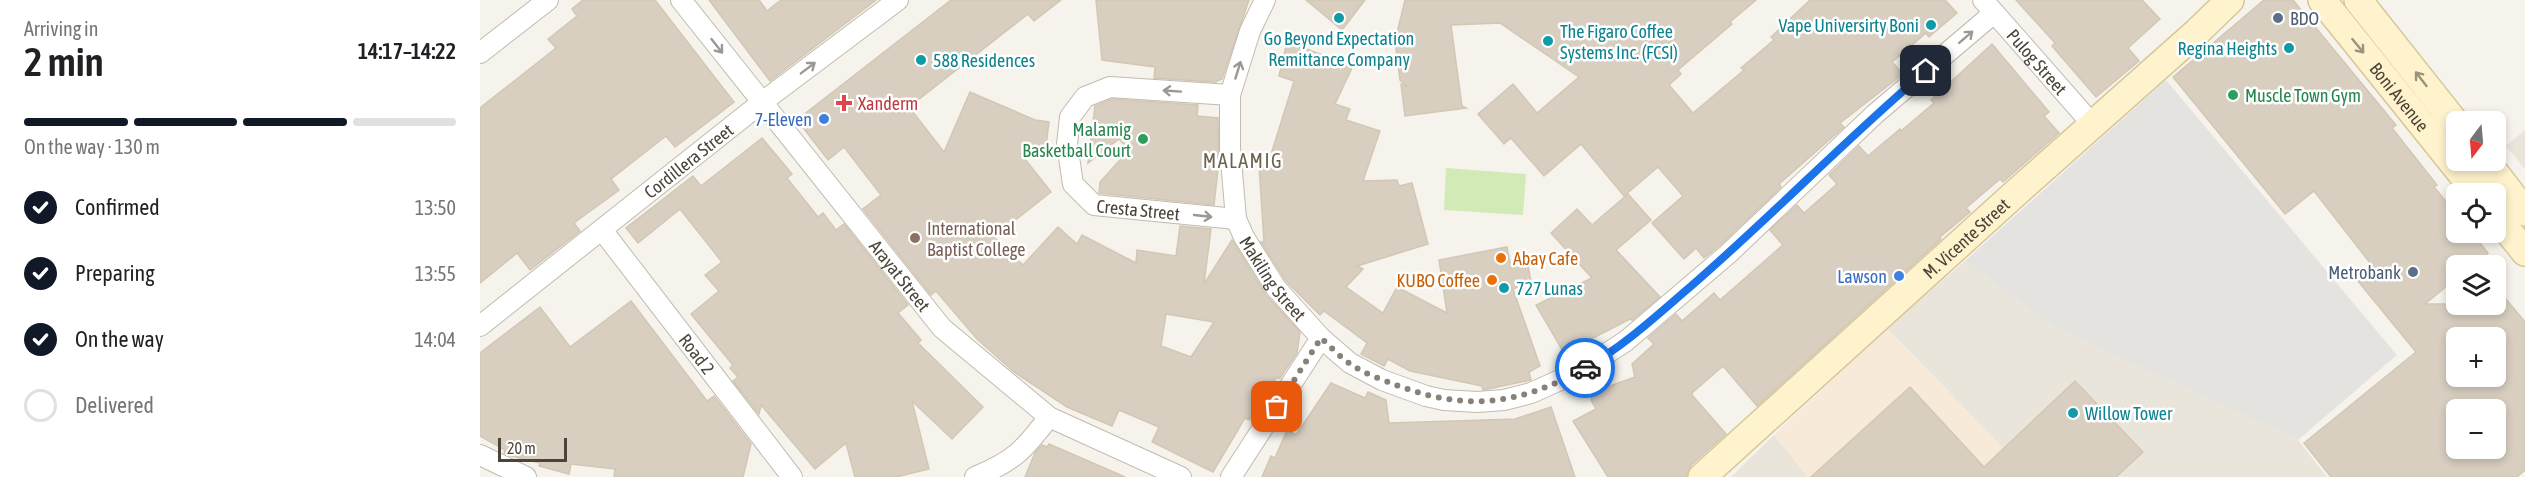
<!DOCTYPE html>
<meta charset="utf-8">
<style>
body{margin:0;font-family:"Asap Condensed",sans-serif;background:#f2f2f2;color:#202124;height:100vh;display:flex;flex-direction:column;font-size:22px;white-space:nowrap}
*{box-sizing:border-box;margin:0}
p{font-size:20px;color:#757577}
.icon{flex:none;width:33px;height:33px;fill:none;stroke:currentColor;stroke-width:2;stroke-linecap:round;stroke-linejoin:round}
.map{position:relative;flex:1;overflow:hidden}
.side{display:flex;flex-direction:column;background:#fff;width:480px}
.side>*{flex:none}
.needle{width:39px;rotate:196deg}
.controls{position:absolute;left:1966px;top:111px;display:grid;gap:12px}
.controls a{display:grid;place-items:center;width:60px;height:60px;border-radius:9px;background:#fff;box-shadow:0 3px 9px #0003;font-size:30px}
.scale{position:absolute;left:18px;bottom:15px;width:69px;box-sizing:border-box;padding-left:6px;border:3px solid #4b4439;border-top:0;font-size:16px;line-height:21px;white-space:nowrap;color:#4b4439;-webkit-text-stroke:4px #fff;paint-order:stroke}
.pin{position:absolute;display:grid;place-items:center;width:51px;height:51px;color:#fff;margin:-26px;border-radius:12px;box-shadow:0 3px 9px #0006}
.courier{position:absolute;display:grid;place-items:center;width:60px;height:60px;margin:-30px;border:4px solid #1a73e8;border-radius:50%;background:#fff;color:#222;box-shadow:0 2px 8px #0007}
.summary em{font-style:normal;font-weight:600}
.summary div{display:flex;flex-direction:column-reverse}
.summary{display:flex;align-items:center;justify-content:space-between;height:102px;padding:0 24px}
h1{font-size:39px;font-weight:600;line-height:45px}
.bar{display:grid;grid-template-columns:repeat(4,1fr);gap:9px 6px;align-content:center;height:72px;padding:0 24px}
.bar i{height:8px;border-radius:4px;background:#e0e0e0}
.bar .active{background:#111827}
.bar p{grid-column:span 4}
ol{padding:0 24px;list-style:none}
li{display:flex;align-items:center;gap:18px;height:66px}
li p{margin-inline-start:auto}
li .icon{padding:6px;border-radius:50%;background:#111827;color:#fff;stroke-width:4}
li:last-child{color:#757577}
li i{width:33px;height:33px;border:3px solid #e0e0e0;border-radius:50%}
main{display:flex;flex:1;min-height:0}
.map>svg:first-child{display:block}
</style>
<main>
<section class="side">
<div class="summary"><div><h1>2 min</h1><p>Arriving in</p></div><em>14:17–14:22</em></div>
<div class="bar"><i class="active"></i><i class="active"></i><i class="active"></i><i></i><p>On the way · 130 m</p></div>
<ol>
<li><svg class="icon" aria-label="check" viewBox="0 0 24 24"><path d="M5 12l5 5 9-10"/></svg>Confirmed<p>13:50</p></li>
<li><svg class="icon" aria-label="check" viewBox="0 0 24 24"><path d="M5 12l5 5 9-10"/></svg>Preparing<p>13:55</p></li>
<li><svg class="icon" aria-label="check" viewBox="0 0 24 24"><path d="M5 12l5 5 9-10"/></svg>On the way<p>14:04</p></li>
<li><i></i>Delivered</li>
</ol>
</section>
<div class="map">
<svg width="2045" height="477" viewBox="0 0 2045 477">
<rect width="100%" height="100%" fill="#f6f3ec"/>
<!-- residential -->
<g fill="#eae5da">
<polygon points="2045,130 2045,169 2026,146"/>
<polygon points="1485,261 1573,327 1818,440 1847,477 1551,477 1407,328"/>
<polygon points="1294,435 1328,477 1251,477"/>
</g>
<!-- commercial -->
<polygon fill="#f7ead8" points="1407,328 1551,477 1328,477 1294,435"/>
<!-- green -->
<polygon fill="#d2eab5" points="966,168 1046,174 1043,215 964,210"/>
<!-- parking -->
<polygon fill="#e5e3e0" points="1686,80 1917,355 1818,440 1573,327 1485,261"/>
<!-- building -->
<g fill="#d8cfc1" stroke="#d3c7b4" stroke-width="1.5" fill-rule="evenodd">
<polygon points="103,0 175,0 254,102 195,147 186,136 131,179 139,190 94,223 100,231 50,270 37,253 0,283 0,108 76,48 68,39 97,16 92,9"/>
<polygon points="229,0 279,0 287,11 301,0 396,0 290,81"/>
<path d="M 471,0 L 581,0 L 554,21 L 548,14 L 429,107 L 464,152 L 490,92 L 555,120 L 569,122 L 565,155 L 541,154 L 571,192 L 514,237 L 543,265 L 578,227 L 597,244 L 602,235 L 656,263 L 657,250 L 696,256 L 700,226 L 731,229 L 724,284 L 752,240 L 786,295 L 820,332 L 817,353 L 800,378 L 796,378 L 769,420 L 765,418 L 733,472 L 672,442 L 679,427 L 639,410 L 632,426 L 587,407 L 534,372 L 497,339 L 456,291 L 451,295 L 383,209 L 401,195 L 364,147 L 348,160 L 317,120 ZM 686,314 L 734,322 L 711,357 L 681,346 Z"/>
<polygon points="616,0 769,0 742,79 735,82 674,78 675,67 622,60"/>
<polygon points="826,0 885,0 862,30"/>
<polygon points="925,0 1276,0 1250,22 1252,24 1198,70 1201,74 1189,85 1213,113 1264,70 1261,68 1294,40 1291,37 1330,0 1465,0 1477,13 1449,37 1446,33 1412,62 1423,74 1360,123 1364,127 1299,184 1301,187 1240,245 1224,258 1216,248 1204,259 1172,223 1203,196 1178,167 1144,196 1101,144 1064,176 1031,138 1024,144 998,114 1033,84 1057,113 1099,77 1020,23 971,25 982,106 986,108 925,116 921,84 928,87 920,80 915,41"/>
<polygon points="1536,0 1662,0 1680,19 1648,48 1659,61 1616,97 1572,46 1575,43"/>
<path d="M 1784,0 L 1813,0 L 1916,125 L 1912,128 L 1957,185 L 1954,187 L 1977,215 L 1977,232 L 1991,232 L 2008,253 L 1992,266 L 1977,266 L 1977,278 L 1945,304 L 2016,304 L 2016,287 L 2045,322 L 2045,470 L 2037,477 L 1851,477 L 1824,443 L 1936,352 L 1878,281 L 1894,268 L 1834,191 L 1805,214 L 1693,77 ZM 1977,338 L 2016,338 L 2016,376 L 1977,376 ZM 1977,410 L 2016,410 L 2016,448 L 1977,448 Z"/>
<polygon points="807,42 873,66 855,104 870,109 866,120 900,131 883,181 917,180 919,186 932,183 948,244 877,266 883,269 866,287 903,313 917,287 967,313 959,260 1027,247 1031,268 1048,266 1051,281 1033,289 1060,366 1049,372 1051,380 1003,390 1002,386 930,371 908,359 904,366 881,354 887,343 844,311 840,315 806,281 781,242 784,242 779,165 788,164 814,81 799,76"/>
<polygon points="1512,44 1569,112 1564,116 1579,133 1523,182 1520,179 1486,208 1490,212 1460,237 1461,239 1277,406 1243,366 1212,393 1212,395 1246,434 1211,465 1207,477 1128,477 1093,421 1116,409 1111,400 1113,392 1155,377 1152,364 1174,344 1168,338 1196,314 1202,321 1234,293 1240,300 1303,245 1290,230 1317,205 1324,213 1357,184 1349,175 1379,146 1388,156 1420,129 1421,131 1454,103 1451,100"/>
<polygon points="632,99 718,105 717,116 738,118 739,160 734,205 619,193 620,182 649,150 639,139 608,163 615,106"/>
<polygon points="282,138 312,174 307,178 338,217 343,213 356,230 364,224 428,305 418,313 441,340 438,343 503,407 472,439 432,401 449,469 416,477 375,477 366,443 335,469 281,405 279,414 253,381 258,377 250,368 253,365 211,314 239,291 225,275 242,262 200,209 158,243 146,228 213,176 221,186"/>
<polygon points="1148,194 1171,220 1136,250 1180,297 1152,320 1150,319 1084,353 1056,305 1112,278 1071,233 1097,209 1112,225"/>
<polygon points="151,301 227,401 234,396 271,444 263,477 134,477 135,469 91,464 89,474 59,466 60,463 27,455 24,453 25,450 0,436 0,353 60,307 90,347"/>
<polygon points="1595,381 1663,452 1636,477 1331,477 1430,387 1504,467"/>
<polygon points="851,383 885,398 888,392 906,400 909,423 1035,419 1071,407 1095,477 782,477 791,456 795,458 807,430 816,435"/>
<polygon points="569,444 645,477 545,477 555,453 562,445 567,447"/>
</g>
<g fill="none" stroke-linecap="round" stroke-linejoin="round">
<!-- street casing -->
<g stroke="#c2bbae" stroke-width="22">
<g id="street">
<path id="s1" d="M 201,0 L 462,328 L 569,417 L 701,477"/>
<path id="s2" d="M 785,0 L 770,31 L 750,95 L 750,148 L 756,219 L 764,237 L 796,288 L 841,338 L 870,363 L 902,380 L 946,396 L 964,400 L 997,402 L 1024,400 L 1051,393 L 1098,372 L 1146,341 L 1248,254 L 1395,114 L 1514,13"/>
<path id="s3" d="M 1503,0 L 1613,125"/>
<polyline points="0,53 68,0"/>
<path id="s4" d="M 750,95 L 630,87 L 605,97 L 590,117 L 587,144 L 593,184 L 614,205 L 756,219"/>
<path id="s5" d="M 122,230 L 312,477"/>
<path id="s6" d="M 0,326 L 281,103 L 418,0"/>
<polyline points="0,455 46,477"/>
<path d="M 495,477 C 534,461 544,450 569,417"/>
<polyline points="751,477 841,338"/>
</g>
</g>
<!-- secondary casing -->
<g stroke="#d6c79b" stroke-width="30">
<g id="secondary">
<path id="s7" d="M 1842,0 L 1998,194"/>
<polyline points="1878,0 1977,125"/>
<polyline points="2005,160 2045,212"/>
<polyline points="2016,216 2045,252"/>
<path id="s8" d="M 1222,477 L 1539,190 L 1717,32 L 1750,0"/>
</g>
</g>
<!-- street -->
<use href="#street" stroke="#fff" stroke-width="20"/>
<!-- secondary -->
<use href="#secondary" stroke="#fff3cd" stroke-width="27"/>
</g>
<!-- one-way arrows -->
<defs><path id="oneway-shaft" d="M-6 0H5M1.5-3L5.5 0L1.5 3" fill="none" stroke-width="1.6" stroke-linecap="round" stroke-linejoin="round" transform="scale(1.5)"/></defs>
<g stroke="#9c9892">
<use href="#oneway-shaft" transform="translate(1486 37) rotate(-41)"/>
<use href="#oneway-shaft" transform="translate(237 46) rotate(52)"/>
<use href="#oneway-shaft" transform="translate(328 68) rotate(-37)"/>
<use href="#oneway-shaft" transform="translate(758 70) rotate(-73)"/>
<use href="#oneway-shaft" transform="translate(692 91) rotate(-176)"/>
<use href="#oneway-shaft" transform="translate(723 216) rotate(6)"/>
</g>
<g stroke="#9c937c">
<use href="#oneway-shaft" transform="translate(1878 46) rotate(51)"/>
<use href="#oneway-shaft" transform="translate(1941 79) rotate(-128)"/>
</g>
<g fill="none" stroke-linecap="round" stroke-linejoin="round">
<!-- done -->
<path stroke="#878178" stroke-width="6" stroke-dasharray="0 10.8" d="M 797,407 L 841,338 C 850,346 859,356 869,363 C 883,373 902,380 919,386 C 988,412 1042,404 1105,368"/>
<!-- route -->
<path stroke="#1a73e8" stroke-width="8" d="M 1105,368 C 1144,346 1176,316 1210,287 C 1291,217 1365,140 1446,71"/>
</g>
<!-- markers -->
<g fill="#0f9aa8" stroke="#fff" stroke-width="2">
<circle cx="859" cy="18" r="6"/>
<circle cx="1451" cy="25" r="6"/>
<circle cx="1068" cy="41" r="6"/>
<circle cx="1809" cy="48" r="6"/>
<circle cx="441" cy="60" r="6"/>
<circle cx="1024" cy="288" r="6"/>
<circle cx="1593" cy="413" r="6"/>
</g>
<g fill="#5c6f8a" stroke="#fff" stroke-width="2">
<circle cx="1798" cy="18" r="6"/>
<circle cx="1933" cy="272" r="6"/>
</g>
<g fill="#2e9e5b" stroke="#fff" stroke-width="2">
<circle cx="1753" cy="95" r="6"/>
<circle cx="663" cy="139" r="6"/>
</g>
<path fill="#e0444e" stroke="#fff" stroke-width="2" d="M361 94h6v6h6v6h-6v6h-6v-6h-6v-6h6z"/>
<g fill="#3f7fe0" stroke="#fff" stroke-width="2">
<circle cx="344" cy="119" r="6"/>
<circle cx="1419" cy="276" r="6"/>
</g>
<circle fill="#8d6e63" stroke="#fff" stroke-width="2" cx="435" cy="238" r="6"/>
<g fill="#e8710a" stroke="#fff" stroke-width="2">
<circle cx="1021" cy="258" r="6"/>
<circle cx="1012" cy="280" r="6"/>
</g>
<g text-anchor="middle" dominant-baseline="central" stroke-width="5" stroke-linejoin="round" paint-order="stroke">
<!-- service labels -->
<g font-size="18" fill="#4e5e75" stroke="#fff" text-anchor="start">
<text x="1810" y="18">BDO</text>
<text x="1921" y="272" text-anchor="end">Metrobank</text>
</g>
<!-- culture labels -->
<g font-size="18" fill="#0d838f" stroke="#fff" text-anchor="start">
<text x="1439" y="25" text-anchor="end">Vape Universirty Boni</text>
<text x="1080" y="31">The Figaro Coffee<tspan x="1080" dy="21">Systems Inc. (FCSI)</tspan></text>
<text x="859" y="38" text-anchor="middle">Go Beyond Expectation<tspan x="859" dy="21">Remittance Company</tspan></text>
<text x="1797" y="48" text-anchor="end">Regina Heights</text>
<text x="453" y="60">588 Residences</text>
<text x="1036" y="288">727 Lunas</text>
<text x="1605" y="413">Willow Tower</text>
</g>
<!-- street labels -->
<g font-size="18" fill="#4b4439" stroke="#fff">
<text stroke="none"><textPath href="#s3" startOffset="82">Pulog Street</textPath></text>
<text stroke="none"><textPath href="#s7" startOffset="124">Boni Avenue</textPath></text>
<text stroke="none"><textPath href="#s6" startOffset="266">Cordillera Street</textPath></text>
<text stroke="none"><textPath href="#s4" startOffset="314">Cresta Street</textPath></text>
<text stroke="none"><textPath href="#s8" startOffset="356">M. Vicente Street</textPath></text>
<text stroke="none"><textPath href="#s1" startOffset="352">Arayat Street</textPath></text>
<text stroke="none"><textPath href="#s2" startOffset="296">Makiling Street</textPath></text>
<text stroke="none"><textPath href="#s5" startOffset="156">Road 2</textPath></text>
</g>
<!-- leisure labels -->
<g font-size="18" fill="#27864d" stroke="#fff" text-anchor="start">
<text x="1765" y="95">Muscle Town Gym</text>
<text x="651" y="129" text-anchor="end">Malamig<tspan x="651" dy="21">Basketball Court</tspan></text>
</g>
<!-- health labels -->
<g font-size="18" fill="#be3a42" stroke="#fff" text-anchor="start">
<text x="378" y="103">Xanderm</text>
</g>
<!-- shop labels -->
<g font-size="18" fill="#366cbe" stroke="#fff" text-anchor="end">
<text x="332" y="119">7-Eleven</text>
<text x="1407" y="276">Lawson</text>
</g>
<!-- education labels -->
<g font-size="18" fill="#785e54" stroke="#fff" text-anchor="start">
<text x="447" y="228">International<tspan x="447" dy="21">Baptist College</tspan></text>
</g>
<!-- food labels -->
<g font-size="18" fill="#c56008" stroke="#fff" text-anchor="start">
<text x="1033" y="258">Abay Cafe</text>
<text x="1000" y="280" text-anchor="end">KUBO Coffee</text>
</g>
<!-- neighbourhood labels -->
<g font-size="20" letter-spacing="1.5" fill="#6e6250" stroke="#fff">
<text x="763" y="160">MALAMIG</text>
</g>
</g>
</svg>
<div class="controls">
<a><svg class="needle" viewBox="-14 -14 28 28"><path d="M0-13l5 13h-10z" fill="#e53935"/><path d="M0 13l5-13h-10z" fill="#757577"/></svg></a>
<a><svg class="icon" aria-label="locate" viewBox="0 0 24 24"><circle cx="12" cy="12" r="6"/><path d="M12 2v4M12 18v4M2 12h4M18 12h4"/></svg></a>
<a><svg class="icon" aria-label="layers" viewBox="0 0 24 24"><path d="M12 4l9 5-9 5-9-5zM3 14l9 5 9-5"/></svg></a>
<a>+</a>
<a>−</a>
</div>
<div class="scale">20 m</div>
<div class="pin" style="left:797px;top:407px;background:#ea580c"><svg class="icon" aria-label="bag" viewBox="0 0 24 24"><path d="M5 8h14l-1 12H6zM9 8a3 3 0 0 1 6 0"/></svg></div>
<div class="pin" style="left:1446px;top:71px;background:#1f2937"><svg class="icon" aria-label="home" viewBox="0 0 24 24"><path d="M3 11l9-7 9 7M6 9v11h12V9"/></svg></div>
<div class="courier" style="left:1105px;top:368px"><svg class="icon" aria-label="car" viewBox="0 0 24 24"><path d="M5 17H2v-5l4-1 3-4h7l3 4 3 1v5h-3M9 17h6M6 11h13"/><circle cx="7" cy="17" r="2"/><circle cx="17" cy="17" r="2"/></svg></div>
</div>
</main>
